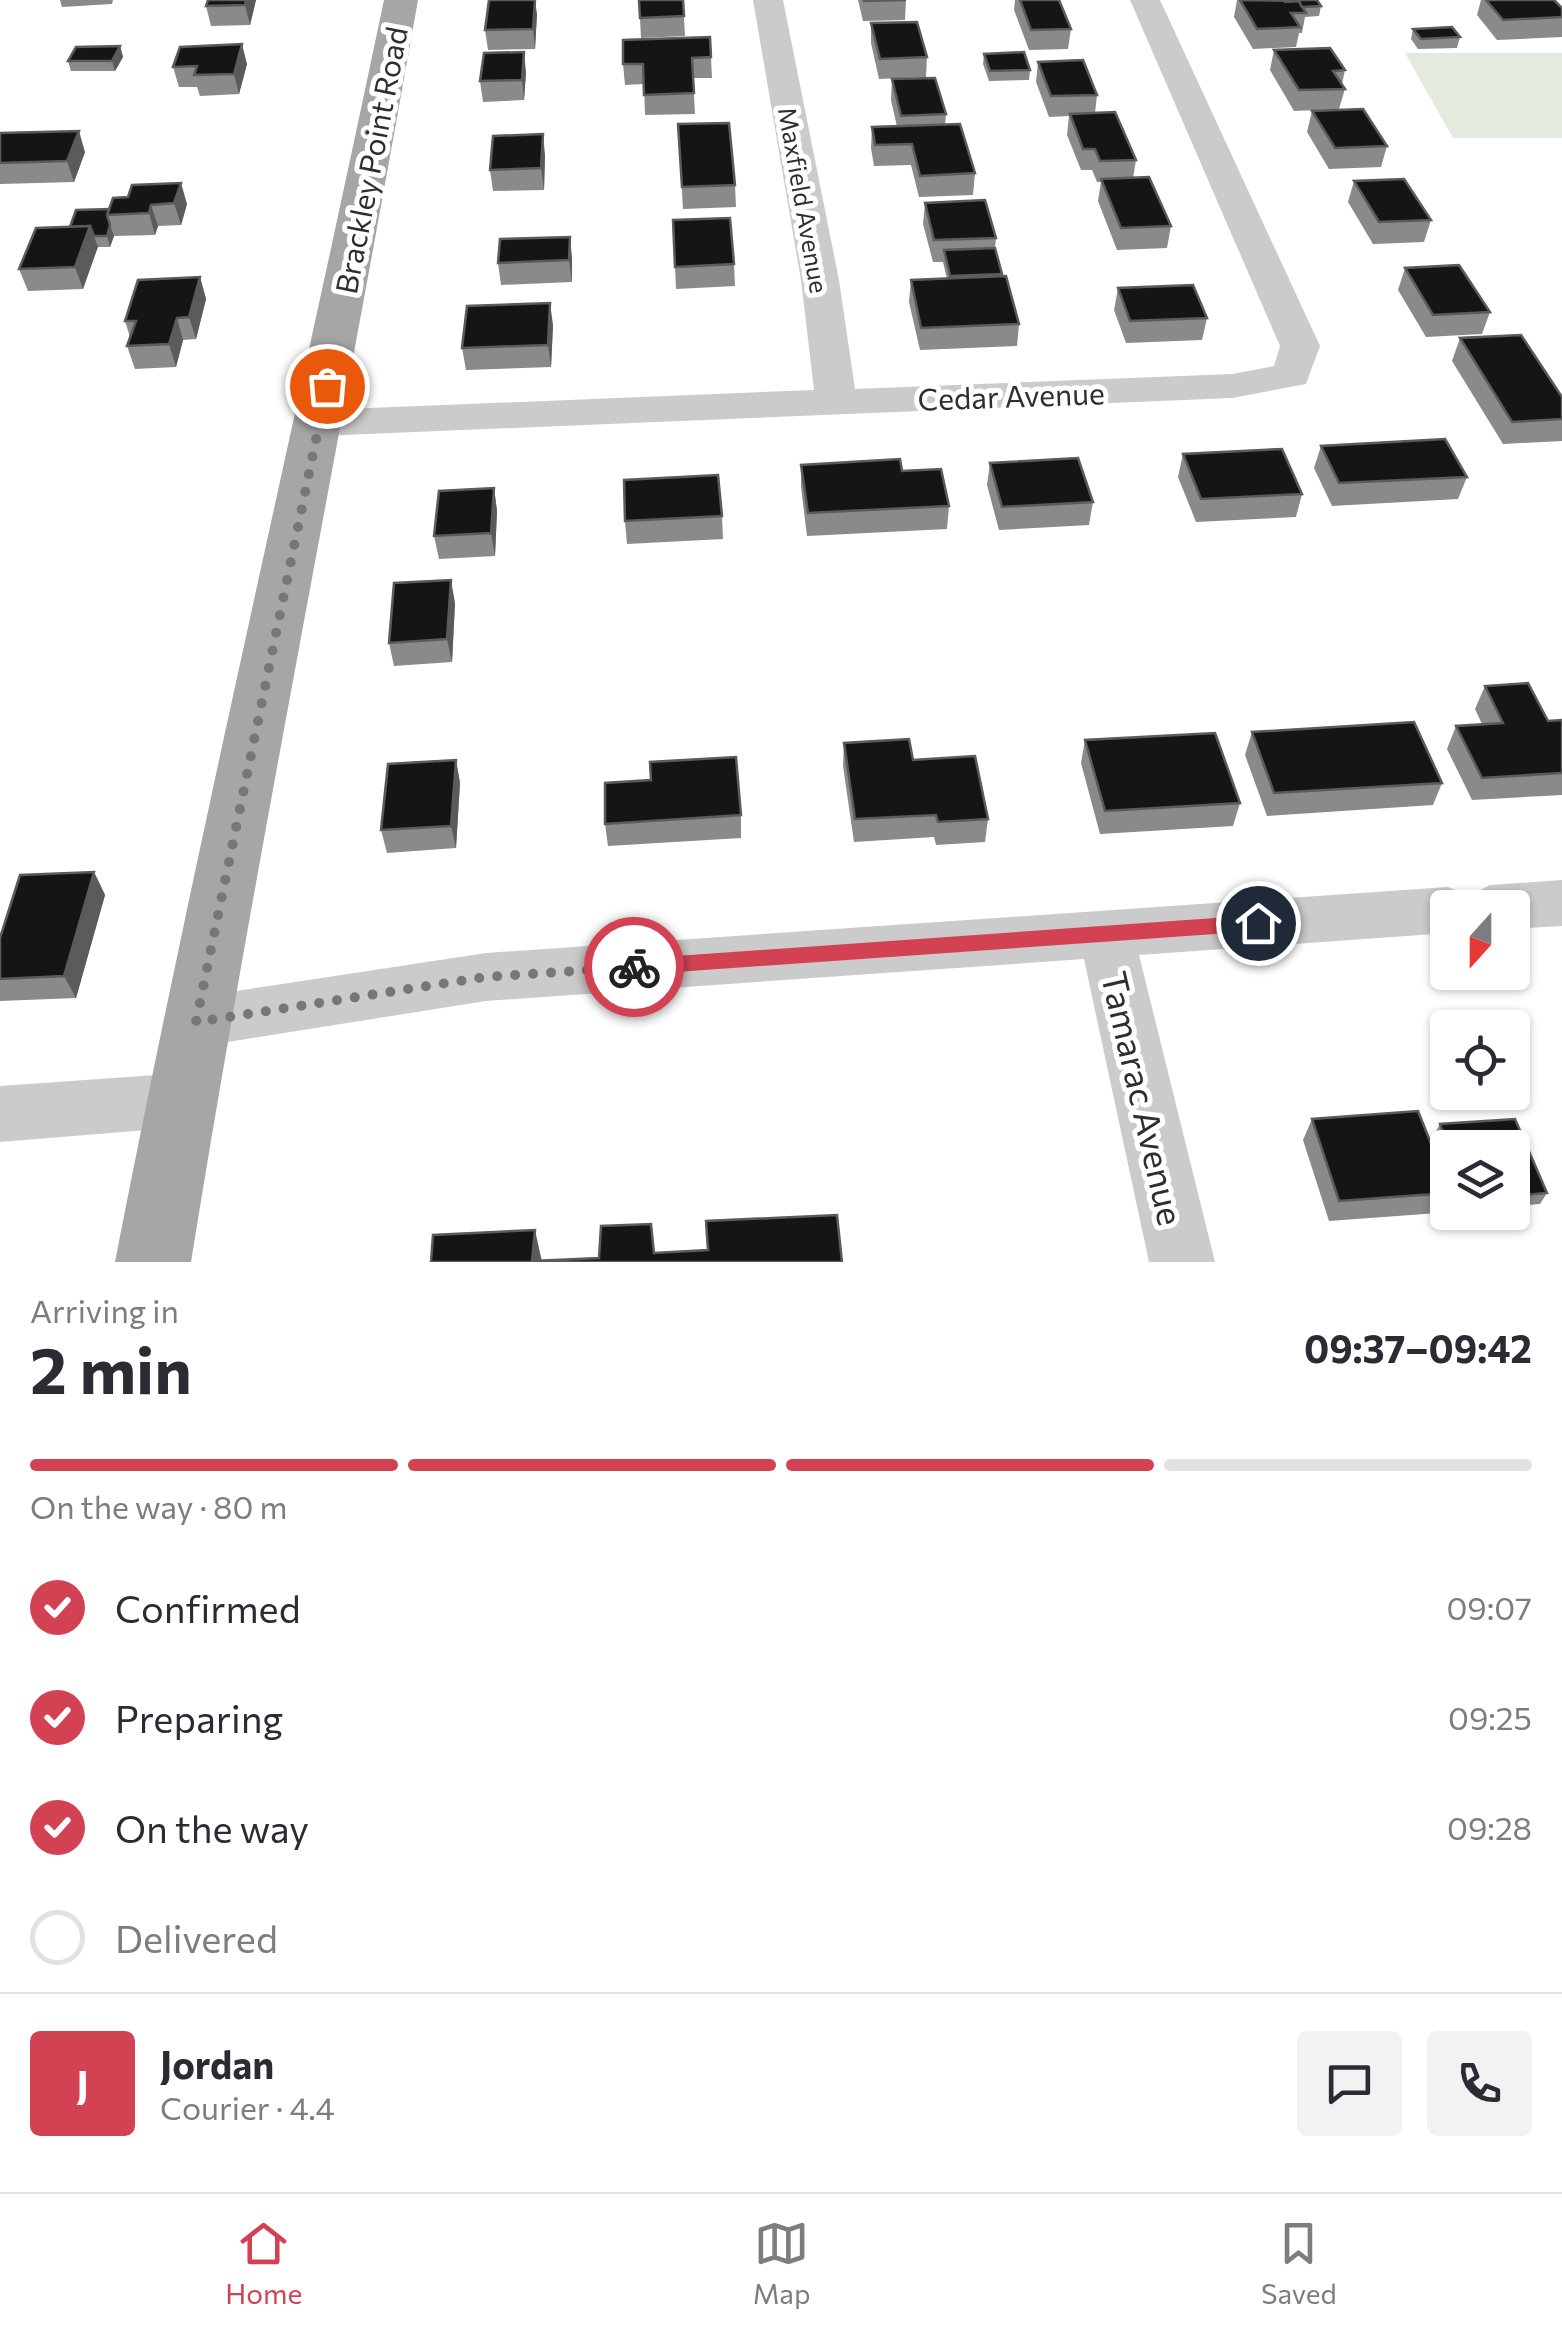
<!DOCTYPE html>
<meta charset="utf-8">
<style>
body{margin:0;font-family:Commissioner,sans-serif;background:#f2f2f3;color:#2b2b33;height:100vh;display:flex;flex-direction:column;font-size:38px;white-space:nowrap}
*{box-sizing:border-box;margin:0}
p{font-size:32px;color:#7c7c81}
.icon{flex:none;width:55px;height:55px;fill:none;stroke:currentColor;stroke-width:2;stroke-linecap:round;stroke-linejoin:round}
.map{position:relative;height:1262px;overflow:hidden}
.details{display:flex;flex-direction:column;background:#fff;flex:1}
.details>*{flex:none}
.needle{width:65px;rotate:201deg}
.fabs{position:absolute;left:1430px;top:890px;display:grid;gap:20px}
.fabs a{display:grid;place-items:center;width:100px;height:100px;border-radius:10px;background:#fff;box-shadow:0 2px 8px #0004;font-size:50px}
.pin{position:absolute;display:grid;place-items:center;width:85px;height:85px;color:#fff;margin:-42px;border:5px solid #fff;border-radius:50%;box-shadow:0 2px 10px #0007}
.courier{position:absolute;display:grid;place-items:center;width:100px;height:100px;margin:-50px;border:8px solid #d34253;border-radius:50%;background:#fff;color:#222;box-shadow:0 2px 12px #0007}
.overview em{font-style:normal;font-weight:700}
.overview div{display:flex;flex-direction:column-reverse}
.overview{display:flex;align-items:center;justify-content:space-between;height:170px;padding:0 30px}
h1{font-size:65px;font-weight:700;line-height:75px}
.bar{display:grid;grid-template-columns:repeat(4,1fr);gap:15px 10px;align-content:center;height:120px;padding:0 30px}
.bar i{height:12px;border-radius:8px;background:#e1e1e2}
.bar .on{background:#d34253}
.bar p{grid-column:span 4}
.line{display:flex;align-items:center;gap:25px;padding:0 30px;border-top:2px solid #e1e1e2}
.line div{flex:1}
.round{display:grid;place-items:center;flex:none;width:105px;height:105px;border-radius:10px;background:#f2f2f3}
ol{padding:0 30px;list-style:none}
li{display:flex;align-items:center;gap:30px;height:110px}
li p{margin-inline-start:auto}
li .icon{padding:10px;border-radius:50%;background:#d34253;color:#fff;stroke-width:4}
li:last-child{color:#7c7c81}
li i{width:55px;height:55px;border:5px solid #e1e1e2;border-radius:50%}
.tabs{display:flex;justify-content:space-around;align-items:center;height:140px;border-top:2px solid #e1e1e2;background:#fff;font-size:28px;color:#7c7c81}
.tabs a{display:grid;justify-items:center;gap:5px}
.tabs .on{color:#d34253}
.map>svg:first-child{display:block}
</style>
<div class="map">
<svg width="1562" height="1262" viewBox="0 0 1562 1262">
<rect width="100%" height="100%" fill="#fff"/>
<!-- green -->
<polygon fill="#e5eade" points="1405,53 1562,53 1562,138 1453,138"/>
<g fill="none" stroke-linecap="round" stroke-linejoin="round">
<!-- minor -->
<g fill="#cbcbcb" fill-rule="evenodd">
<polygon points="753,0 783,0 839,280 855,389 1232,374 1274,366 1280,346 1130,0 1160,0 1320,346 1306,384 1232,398 320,436 305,432 299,423 305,414 320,410 814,390 801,280"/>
<polygon points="1562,880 1562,926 1512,929 1512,908 1448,908 1448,933 1139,955 1215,1262 1149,1262 1084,959 486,1001 196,1047 175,1040 167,1022 175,1004 196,997 486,953 1448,887 1469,896 1490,885"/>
<polygon points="184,1073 205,1081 214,1100 205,1119 184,1127 0,1142 0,1086"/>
</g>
<!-- major -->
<path fill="#a6a6a6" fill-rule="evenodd" d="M 384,0 L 418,0 C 344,421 259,840 191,1262 L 115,1262 C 197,840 296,421 384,0 Z"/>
</g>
<!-- wall -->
<g fill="#8a8a8a">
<polygon points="60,0 113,0 112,4 62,7"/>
<polygon points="256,0 250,25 211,26 206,6"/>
<polygon points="639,0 683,0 685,36 641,38"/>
<polygon points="858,0 906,0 905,20 863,21"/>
<polygon points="1015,0 1059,0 1071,29 1068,49 1029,50 1014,10"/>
<polygon points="1237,0 1317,0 1321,6 1319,16 1305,17 1302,33 1299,33 1296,47 1253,49 1234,17"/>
<polygon points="1481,0 1554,0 1562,8 1562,37 1497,40 1477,15"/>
<polygon points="537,14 535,49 488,50 485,30"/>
<polygon points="871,23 927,57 926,77 879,79 871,43"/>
<polygon points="1413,29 1460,37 1457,48 1418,49 1411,39"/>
<polygon points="710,37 712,78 693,78 695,114 645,115 644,84 625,85 623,64"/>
<polygon points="120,46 123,57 115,71 71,71 68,61"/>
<polygon points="1274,50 1345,70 1342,84 1345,89 1339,109 1294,111 1270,70"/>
<polygon points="984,54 1030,70 1029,80 989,81 983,64"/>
<polygon points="1038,62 1097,95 1095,113 1136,160 1133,178 1171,226 1167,248 1117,250 1098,201 1101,182 1097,182 1092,170 1081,170 1067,135 1069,116 1049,117 1036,82"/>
<polygon points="247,64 239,94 200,96 197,87 179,87 173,67"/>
<polygon points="526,72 524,100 483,102 480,81"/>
<polygon points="892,79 946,114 945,125 975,173 973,195 919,197 911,165 874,166 871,148 872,127 897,127 891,100"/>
<polygon points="1312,111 1387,146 1381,167 1329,169 1307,132"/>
<polygon points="678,124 735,185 736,207 683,209"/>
<polygon points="0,133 85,152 74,182 0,184"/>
<polygon points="545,155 544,190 493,191 490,170"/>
<polygon points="1354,181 1431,220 1424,242 1373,244 1348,202"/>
<polygon points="128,197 187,204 181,225 158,226 155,235 114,236 110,247 97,247 83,289 28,291 19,269 70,227 109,209"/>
<polygon points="925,203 996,238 995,248 1001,277 1019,324 1017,346 920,350 909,302 911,280 947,279 943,262 933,262 923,224"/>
<polygon points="673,220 734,264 735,286 676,289"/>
<polygon points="572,258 572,282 501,285 498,263"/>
<polygon points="1405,268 1490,312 1482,334 1426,337 1398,290"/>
<polygon points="200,277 206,299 196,339 183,340 176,367 135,369 127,346 130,337 125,321"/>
<polygon points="1118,288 1207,318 1202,340 1126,343 1114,310"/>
<polygon points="553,325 551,367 466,370 462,348"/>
<polygon points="1460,338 1562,397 1562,441 1503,444 1452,361"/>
<polygon points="1321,446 1467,477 1458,499 1332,506 1314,468"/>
<polygon points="1183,454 1302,494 1296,517 1196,522 1178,477"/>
<polygon points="990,463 1093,502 1089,525 999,530 987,485"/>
<polygon points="801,465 902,471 949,506 947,529 807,536 801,487"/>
<polygon points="494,488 497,511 495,556 439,559 434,536"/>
<polygon points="722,516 723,539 627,544 625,521"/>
<polygon points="455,603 452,662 394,666 389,643"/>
<polygon points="1485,686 1548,721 1562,720 1562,795 1472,800 1447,749 1456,726 1482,724 1475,709"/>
<polygon points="1252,732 1442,783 1433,805 1267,816 1245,755"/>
<polygon points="1085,740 1240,803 1233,826 1100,834 1081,763"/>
<polygon points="844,743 913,760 988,819 985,842 936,845 934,837 854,842 843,766"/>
<polygon points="456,760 460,783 456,848 387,853 381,830"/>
<polygon points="651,780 741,815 741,838 608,846 605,824"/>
<polygon points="94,872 105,895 76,998 0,1001 0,938"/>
<polygon points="1312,1119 1448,1186 1448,1197 1438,1213 1329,1221 1303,1140"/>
<polygon points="1515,1119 1547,1193 1540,1204 1512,1206 1512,1148 1448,1148 1448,1169 1434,1135 1440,1124"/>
</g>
<!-- shaded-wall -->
<g fill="#5b5b5b">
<polygon points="246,0 256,0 250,25 245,5"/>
<polygon points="535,0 537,14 535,49 533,29"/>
<polygon points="242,44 247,64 239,94 234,74"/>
<polygon points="120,46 123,57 115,71 112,61"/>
<polygon points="524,52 526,72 524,100 522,80"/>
<polygon points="79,131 85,152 74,182 67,161"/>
<polygon points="543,134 545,155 544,190 541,168"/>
<polygon points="181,183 187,204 181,225 174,203"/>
<polygon points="151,205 158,226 155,235 149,213"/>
<polygon points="110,225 114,236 110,247 107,236"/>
<polygon points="90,226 98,247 83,289 75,267"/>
<polygon points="570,237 572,258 572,282 569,260"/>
<polygon points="200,277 206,299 196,339 189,317"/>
<polygon points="550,303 553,325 551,367 548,345"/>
<polygon points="177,318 183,340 176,367 169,344"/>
<polygon points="494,488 497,511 495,556 491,533"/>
<polygon points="451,580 455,603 452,662 447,639"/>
<polygon points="456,760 460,783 456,848 451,826"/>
<polygon points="94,872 105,895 76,998 64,976"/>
<polygon points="535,1230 542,1262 532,1261"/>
</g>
<!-- building -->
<g fill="#151515" stroke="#5b5b5b" stroke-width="2.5">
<polygon points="208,0 246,0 245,5 206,6"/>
<polygon points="489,0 535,0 533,29 485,30"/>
<polygon points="639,0 683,0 684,16 640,18"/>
<polygon points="864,0 906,0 864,1"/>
<polygon points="1020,0 1059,0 1071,29 1031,30"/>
<polygon points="1240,0 1299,1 1306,13 1291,13 1300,27 1257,29"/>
<polygon points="1284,0 1317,0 1321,6 1302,7 1299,1 1285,2"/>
<polygon points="1486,0 1554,0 1562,8 1562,17 1503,20"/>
<polygon points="917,22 927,57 880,59 871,23"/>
<polygon points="1452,27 1460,37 1421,39 1413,29"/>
<polygon points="710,37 711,57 692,58 694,93 644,95 643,64 623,64 623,40"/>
<polygon points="242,44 234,74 194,75 197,66 173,67 180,47"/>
<polygon points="120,46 112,61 68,61 76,47"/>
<polygon points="1330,48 1345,70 1333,71 1345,89 1299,90 1274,50"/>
<polygon points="524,52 522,80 480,81 484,53"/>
<polygon points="1024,52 1030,70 990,71 984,54"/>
<polygon points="1083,60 1097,95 1051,96 1038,62"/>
<polygon points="935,78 946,114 901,116 892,79"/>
<polygon points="1363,109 1387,146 1335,148 1312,111"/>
<polygon points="1115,112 1136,160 1100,161 1095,149 1083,149 1070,114"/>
<polygon points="729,123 735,185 682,187 678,124"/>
<polygon points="960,124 975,173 920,176 912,144 875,145 872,127"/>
<polygon points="79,131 67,161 0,163 0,133"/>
<polygon points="543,134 541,168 490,170 493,136"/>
<polygon points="1149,177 1171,226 1121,228 1101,179"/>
<polygon points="1404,179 1431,220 1379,222 1354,181"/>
<polygon points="181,183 174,203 151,205 149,213 107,215 113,198 128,197 132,185"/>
<polygon points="985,200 996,238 934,240 925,203"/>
<polygon points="109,209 107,215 110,225 107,236 94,236 90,226 70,227 76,210"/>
<polygon points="730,218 734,264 675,267 673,220"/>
<polygon points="90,226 75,267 19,269 36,228"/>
<polygon points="570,237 569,260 498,263 500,239"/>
<polygon points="995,248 1002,274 950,276 944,250"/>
<polygon points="1459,265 1490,312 1433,315 1405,268"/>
<polygon points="1006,276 1019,324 921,328 911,280"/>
<polygon points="200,277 189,317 177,318 169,344 127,346 136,321 125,321 138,280"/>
<polygon points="1193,285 1207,318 1130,321 1118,288"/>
<polygon points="550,303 548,345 462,348 467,306"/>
<polygon points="1521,335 1562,397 1562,419 1512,422 1460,338"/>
<polygon points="1445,439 1467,477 1339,483 1321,446"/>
<polygon points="1282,449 1302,494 1201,499 1183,454"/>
<polygon points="1078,458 1093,502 1002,507 990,463"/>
<polygon points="900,459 902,471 941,469 949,506 808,513 801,465"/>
<polygon points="718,475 722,516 625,521 624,480"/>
<polygon points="494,488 491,533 434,536 439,491"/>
<polygon points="451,580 447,639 389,643 394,583"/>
<polygon points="1528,683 1548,721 1562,720 1562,773 1482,778 1456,726 1503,723 1485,686"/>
<polygon points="1414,722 1442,783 1274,793 1252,732"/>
<polygon points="1215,733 1240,803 1105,811 1085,740"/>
<polygon points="909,739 913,760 975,756 988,819 938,822 936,815 855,819 844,743"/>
<polygon points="736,757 741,815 605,824 605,783 651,780 650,762"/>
<polygon points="456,760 451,826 381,830 388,764"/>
<polygon points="94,872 64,976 0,979 0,938 20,875"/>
<polygon points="1418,1111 1448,1186 1448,1193 1339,1201 1312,1119"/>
<polygon points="1515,1119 1547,1193 1512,1196 1512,1148 1449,1148 1440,1124"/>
<polygon points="837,1215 842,1262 431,1262 433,1235 535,1230 532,1261 599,1258 601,1226 651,1224 654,1253 708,1250 706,1221"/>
</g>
<!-- route -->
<polygon fill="#d34253" points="1258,915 1267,923 1258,931 634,975 625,967 634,959"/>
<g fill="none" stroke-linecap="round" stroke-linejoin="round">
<!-- done -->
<polyline stroke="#777" stroke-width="10" stroke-dasharray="0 18" points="327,386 196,1022 486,977 634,967"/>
</g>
<g text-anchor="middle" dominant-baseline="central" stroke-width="10" stroke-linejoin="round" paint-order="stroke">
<!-- far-street labels -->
<g font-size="25" fill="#2e2e2e" stroke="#fff">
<text transform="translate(804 200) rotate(80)">Maxfield Avenue</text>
</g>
<!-- street labels -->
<g font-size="30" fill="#2e2e2e" stroke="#fff">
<text transform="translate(370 160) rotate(-79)">Brackley Point Road</text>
<text transform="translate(1011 395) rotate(-2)">Cedar Avenue</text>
</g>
<!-- near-street labels -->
<g font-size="35" fill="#2e2e2e" stroke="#fff">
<text transform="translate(1144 1098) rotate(77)">Tamarac Avenue</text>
</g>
</g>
</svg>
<div class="fabs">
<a><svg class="needle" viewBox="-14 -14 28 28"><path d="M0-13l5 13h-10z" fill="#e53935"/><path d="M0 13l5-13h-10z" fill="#7c7c81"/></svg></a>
<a><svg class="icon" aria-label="locate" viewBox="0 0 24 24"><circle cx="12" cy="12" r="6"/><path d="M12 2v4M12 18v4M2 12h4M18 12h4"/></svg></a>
<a><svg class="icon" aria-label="layers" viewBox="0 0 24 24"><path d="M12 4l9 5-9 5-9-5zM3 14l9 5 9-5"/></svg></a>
</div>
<div class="pin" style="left:327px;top:386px;background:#ea580c"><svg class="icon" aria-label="bag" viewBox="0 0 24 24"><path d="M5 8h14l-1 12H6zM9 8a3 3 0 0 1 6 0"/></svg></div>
<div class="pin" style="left:1258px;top:923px;background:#1f2937"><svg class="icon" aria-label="home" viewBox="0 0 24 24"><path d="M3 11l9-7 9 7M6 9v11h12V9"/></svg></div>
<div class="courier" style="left:634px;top:967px"><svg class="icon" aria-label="bike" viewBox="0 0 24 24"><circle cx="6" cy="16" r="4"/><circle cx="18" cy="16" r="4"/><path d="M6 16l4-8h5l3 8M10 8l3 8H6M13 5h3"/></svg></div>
</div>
<section class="details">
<div class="overview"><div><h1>2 min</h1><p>Arriving in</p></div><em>09:37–09:42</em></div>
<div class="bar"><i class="on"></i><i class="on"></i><i class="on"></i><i></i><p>On the way · 80 m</p></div>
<ol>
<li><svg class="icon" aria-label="check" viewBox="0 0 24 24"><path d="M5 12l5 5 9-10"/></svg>Confirmed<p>09:07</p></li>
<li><svg class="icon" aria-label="check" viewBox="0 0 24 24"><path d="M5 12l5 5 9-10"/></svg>Preparing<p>09:25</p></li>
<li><svg class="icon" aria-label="check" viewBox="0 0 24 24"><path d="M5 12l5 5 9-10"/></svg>On the way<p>09:28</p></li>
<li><i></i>Delivered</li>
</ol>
<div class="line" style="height:180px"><b class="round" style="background:#d34253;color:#fff">J</b><div><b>Jordan</b><p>Courier · 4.4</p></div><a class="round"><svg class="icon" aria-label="chat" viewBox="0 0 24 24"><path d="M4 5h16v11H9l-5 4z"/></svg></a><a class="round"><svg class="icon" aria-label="phone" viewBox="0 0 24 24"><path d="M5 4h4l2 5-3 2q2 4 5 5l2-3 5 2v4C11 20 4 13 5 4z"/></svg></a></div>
</section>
<nav class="tabs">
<a class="on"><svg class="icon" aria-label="home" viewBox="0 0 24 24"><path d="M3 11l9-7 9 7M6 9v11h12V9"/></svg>Home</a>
<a><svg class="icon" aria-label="map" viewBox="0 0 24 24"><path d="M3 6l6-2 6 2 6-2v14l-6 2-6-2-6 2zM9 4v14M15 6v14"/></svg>Map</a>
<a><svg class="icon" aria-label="saved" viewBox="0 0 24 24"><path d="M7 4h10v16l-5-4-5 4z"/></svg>Saved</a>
</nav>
